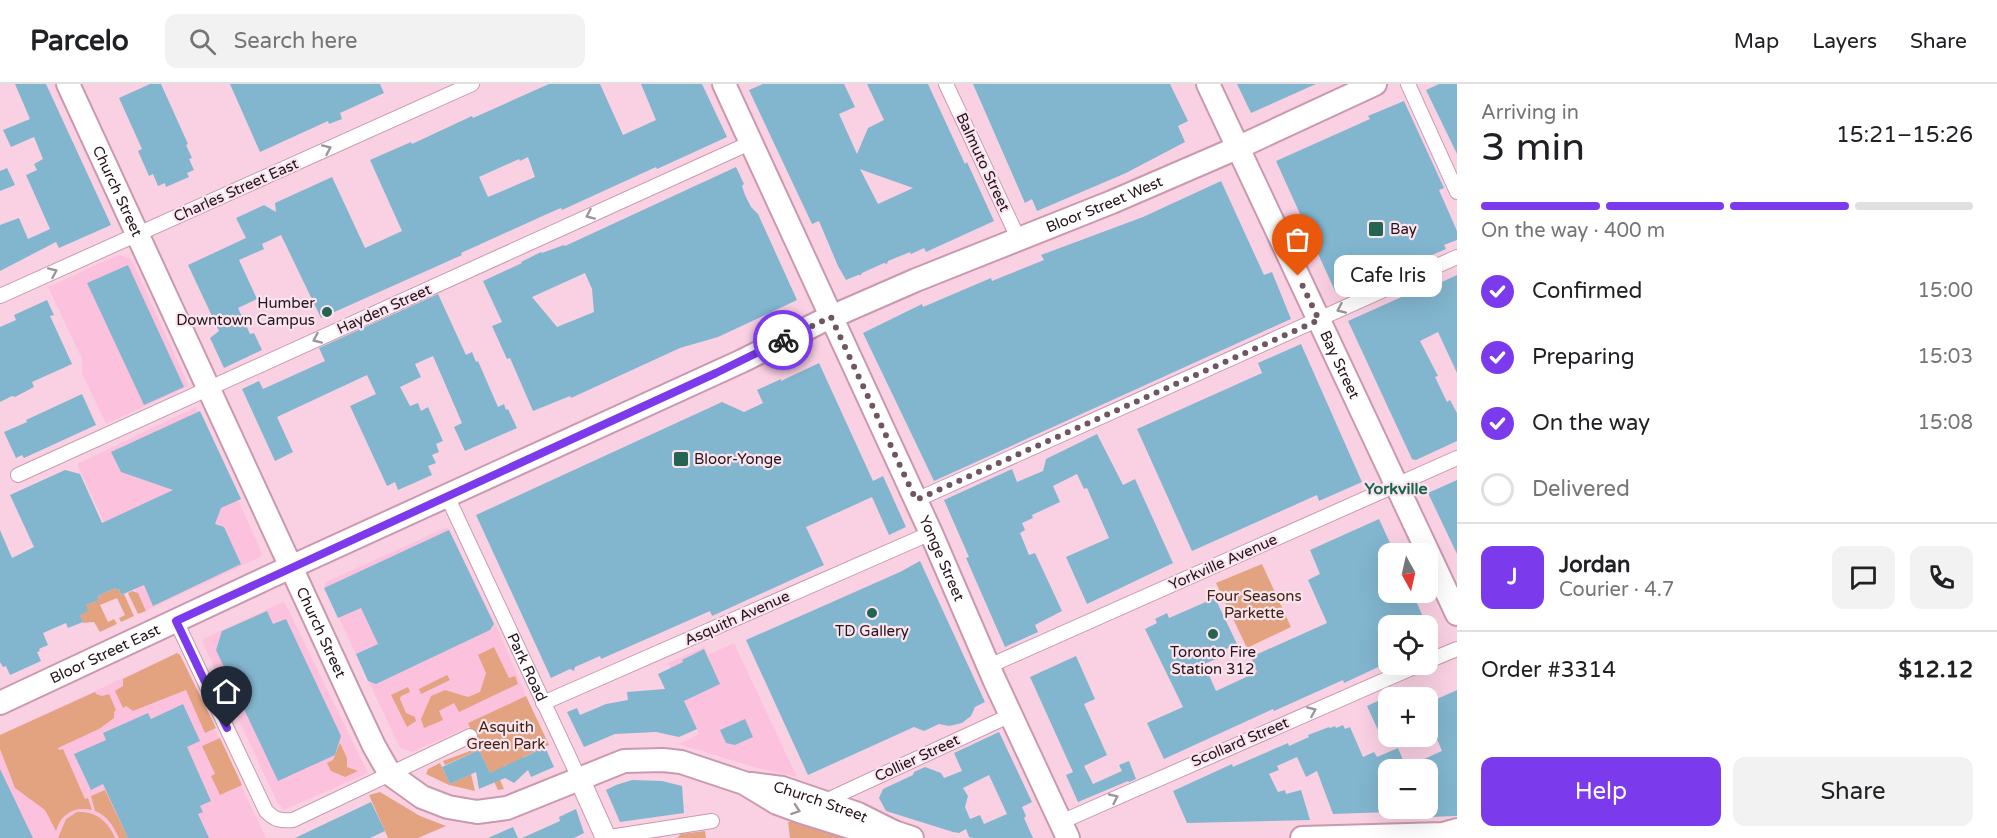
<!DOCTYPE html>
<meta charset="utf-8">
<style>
body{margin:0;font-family:"Varela Round",sans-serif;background:#f2f2f2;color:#202124;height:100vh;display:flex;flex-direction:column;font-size:22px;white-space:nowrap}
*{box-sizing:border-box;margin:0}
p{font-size:20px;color:#757577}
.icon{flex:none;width:33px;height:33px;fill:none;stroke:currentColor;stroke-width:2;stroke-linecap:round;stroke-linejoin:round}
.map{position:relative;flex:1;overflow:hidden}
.panel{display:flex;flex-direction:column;background:#fff;width:540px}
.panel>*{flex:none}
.needle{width:39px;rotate:172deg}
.controls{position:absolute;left:1378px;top:459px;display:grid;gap:12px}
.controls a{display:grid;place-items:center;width:60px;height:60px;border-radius:12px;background:#fff;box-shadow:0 6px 24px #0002;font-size:30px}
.pin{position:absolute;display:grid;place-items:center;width:51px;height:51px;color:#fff;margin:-62px -26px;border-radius:50% 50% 50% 0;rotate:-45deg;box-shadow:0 0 6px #0007}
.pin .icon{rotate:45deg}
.courier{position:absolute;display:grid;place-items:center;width:60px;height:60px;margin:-30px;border:4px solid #7c3aed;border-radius:50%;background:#fff;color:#222;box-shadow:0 2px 8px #0007}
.bubble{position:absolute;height:42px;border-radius:12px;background:#fff;box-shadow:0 6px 24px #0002;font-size:20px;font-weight:600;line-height:42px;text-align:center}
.head em{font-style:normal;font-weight:600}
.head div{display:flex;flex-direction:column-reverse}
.head{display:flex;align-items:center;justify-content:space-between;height:102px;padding:0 24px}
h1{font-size:39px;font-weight:600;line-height:45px}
.bar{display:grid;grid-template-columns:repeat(4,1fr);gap:9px 6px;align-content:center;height:72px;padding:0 24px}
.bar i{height:8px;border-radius:4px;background:#e0e0e0}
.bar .selected{background:#7c3aed}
.bar p{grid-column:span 4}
.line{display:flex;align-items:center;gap:15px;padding:0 24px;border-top:2px solid #e0e0e0}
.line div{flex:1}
.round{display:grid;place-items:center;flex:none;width:63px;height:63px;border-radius:12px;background:#f2f2f2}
ol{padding:0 24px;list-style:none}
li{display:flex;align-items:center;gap:18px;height:66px}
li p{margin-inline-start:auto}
li .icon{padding:6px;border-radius:50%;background:#7c3aed;color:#fff;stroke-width:4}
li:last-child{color:#757577}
li i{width:33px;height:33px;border:3px solid #e0e0e0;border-radius:50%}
.primary-button{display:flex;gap:12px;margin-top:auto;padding:12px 24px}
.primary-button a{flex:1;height:69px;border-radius:12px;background:#7c3aed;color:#fff;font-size:24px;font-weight:600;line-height:69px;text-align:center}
.primary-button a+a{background:#f2f2f2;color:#202124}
header{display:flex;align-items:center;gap:36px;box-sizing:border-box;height:84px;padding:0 30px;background:#fff;border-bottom:2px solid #e0e0e0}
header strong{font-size:28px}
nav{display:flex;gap:33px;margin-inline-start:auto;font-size:21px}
.search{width:420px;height:54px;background:#f2f2f2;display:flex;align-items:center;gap:15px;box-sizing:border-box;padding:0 21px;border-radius:12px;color:#757577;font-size:22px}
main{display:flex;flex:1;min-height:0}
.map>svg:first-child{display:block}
</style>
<header>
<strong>Parcelo</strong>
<div class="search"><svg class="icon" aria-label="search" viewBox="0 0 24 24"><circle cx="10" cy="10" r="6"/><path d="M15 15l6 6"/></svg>Search here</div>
<nav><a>Map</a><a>Layers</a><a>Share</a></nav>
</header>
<main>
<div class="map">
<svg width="1457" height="754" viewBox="0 0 1457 754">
<rect width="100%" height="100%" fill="#fad1e3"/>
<!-- built -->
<g fill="#fcc2dd">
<polygon points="118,171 128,173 132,177 189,302 106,340 82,289 82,275 48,203"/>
<polygon points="196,323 262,469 261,473 145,527 77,380"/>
<polygon points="448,443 501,552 526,612 468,639 469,643 412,668 400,664 324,502 326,498"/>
<polygon points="283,518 286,521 368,689 284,726 277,718 202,557 203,555"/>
<polygon points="734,559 797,693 757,684 679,660 699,650 668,579 704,563 708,571"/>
<polygon points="177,569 180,571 266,754 0,754 0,651"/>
</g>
<!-- green -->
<g fill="#e3a381">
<polygon points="1262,480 1291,543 1247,564 1216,499"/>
<polygon points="115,504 116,506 119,505 121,511 124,510 134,532 121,538 119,534 125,531 117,514 100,521 108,538 114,535 117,540 100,548 94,538 83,539 80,531 86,521 99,516 98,512"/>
<polygon points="132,507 138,509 146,527 138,530 128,509"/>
<polygon points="494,563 509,594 515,592 518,600 459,628 454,619 439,627 443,636 424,644 421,635 431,612 445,606 468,613 480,608 486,589 478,571"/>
<polygon points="177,569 180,571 216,644 205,649 186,606 133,627 126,622 123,624 115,607 123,602 123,595"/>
<polygon points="447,591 450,596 421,610 419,605"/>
<polygon points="408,603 410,608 401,612 400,615 406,629 415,633 416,637 407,643 391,611"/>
<path d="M 95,608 L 96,610 L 102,612 L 109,610 L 116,626 L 114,628 L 114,634 L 99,645 L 58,664 L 59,666 L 63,665 L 85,715 L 88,714 L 92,726 C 74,722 61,730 56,747 L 45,726 L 15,704 L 0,665 L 0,651 Z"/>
<polygon points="526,612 549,661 523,673 524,676 504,682 506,690 500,696 504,705 498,706 479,666 445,681 443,677 478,664 468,639"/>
<polygon points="220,654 242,701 220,711 211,692 215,690 202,662"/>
<polygon points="340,659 347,674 347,683 358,687 345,693 331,687 327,679 333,676"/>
<polygon points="440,679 450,700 471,690 475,707 449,701 426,690 428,685"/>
<path d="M 105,706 L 128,754 L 119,754 C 113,742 108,732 95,727 L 91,712 Z"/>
<polygon points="380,708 420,732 446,742 418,754 388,754 369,711"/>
<path d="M 77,728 C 96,727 108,737 115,754 L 58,754 L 66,735 Z"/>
<polygon points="788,738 795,738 846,754 790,754"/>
<polygon points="705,747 706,754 677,754 681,750"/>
</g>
<!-- building -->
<g fill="#82b6cf" fill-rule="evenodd">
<polygon points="15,0 46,0 111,141 59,164 56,158 0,187 0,141 19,134 28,155 50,145 26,91 37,86 34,80 43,75 34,53 11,63 3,46 30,35"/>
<polygon points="150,0 161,0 188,60 186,61 192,74 189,75 194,86 187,89 189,93 166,103 165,99 158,102 153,90 149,92 138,67 142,65 119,14"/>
<polygon points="230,0 380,0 384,9 340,29 342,35 329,40 328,37 260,68"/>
<path d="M 549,0 L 600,0 L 623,51 L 656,36 L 641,0 L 702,0 L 727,53 L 657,85 L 656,83 L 562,126 L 561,124 L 547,130 L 461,169 L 462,171 L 321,234 L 281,151 L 262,160 L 264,165 L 239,176 L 257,215 L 238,224 L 250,250 L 254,249 L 262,266 L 224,284 L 210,254 L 219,247 L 188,181 L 246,154 L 236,134 L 264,121 L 276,128 L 275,119 L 332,93 L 365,164 L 402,147 L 370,76 L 411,58 L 412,60 L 472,32 L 473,34 ZM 528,73 L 535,93 L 488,113 L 479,93 L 519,75 L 520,77 Z"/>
<path d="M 763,0 L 844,0 L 855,23 L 839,30 L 857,70 L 868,44 L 884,36 L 867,0 L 928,0 L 965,80 L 967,78 L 994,137 L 926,168 L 924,164 L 911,170 L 910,168 L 888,177 L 887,180 L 884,179 L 862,189 L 861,191 L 858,191 L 846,196 L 838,182 L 819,137 L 812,140 L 749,6 ZM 860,85 L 865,87 L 913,104 L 878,120 Z"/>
<polygon points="973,0 1170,0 1188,37 1178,42 1185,58 1126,89 1037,127 1032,115 1025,119"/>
<polygon points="1237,0 1316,0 1251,29"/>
<polygon points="1439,0 1457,0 1457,70 1426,6"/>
<polygon points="1404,17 1444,104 1439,106 1457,147 1457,156 1444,161 1446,165 1344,209 1335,207 1276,77 1370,35 1368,32"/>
<path d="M 736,83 L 744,100 L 742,102 L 745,111 L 751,123 L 758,130 L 797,216 L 718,253 L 680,264 L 571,314 L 570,312 L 533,327 L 510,274 L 507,275 L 492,242 L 502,238 L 483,197 L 522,179 L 521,178 L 541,168 L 542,169 L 564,161 L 565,162 ZM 585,189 L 592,205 L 594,228 L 557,243 L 532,213 Z"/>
<polygon points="7,84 15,101 0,107 0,87"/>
<polygon points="1221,97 1264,191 1272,188 1291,235 934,397 863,249 922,220 923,223 991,194 992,197 1044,176 1041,171 1143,133"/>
<polygon points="128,181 184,303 144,321 87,199"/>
<polygon points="1457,191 1457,289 1438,248 1420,257 1438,292 1435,293 1447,318 1450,316 1457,329 1457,357 1416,376 1412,375 1348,237 1415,207 1416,210"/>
<polygon points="438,210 466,271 472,268 476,278 478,277 498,323 504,320 506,326 508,325 517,344 465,367 454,343 462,339 433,272 415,280 421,293 400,303 410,322 418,319 421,327 428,323 443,357 436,360 439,368 432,371 436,379 428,382 432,391 398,406 395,398 387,402 350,322 376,310 367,291 277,333 293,368 275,377 242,305 259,297 263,305 325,277 319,264"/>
<polygon points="47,216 54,231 50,232 72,280 32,298 34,303 15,313 12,312 0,318 0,243 16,236 14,231"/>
<polygon points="1301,260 1362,398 1319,417 1317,411 1192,467 1137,345 1262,289 1258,279"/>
<polygon points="819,279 873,397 883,392 906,443 889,451 872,413 806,443 824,481 712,532 710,527 601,575 600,572 575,583 574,587 570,585 551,594 476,431 722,318 744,328 763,319 757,306 781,295 781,297"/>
<polygon points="82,310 96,341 24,374 22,371 16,374 4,348 27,338 26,336"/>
<polygon points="200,327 241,415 221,424 215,440 224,443 241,480 153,522 144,501 121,511 119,505 116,506 115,504 98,512 99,516 86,521 88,527 80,531 83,538 68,544 66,539 43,549 48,561 39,565 40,567 37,568 41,577 10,591 6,582 3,583 0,578 0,446 12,474 34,463 10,411 65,386 80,390 102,439 173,406 121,388 111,368"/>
<polygon points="1097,350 1123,401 1135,395 1173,479 1087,520 1066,473 1109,454 1087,404 1084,405 1077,390 1053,402 1060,418 1032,431 1033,434 1022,439 1025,446 1020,449 1029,471 1035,469 1062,527 1035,541 1038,548 1005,563 966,474 969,473 944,416 1012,385 1017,398 1043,387 1046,375"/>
<polygon points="1457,396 1457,470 1428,409"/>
<polygon points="1379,435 1395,470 1389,470 1389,508 1412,508 1427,542 1389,542 1389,578 1344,599 1343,596 1274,627 1273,625 1164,675 1147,639 1183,623 1145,545 1157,539 1155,535 1167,529 1169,534 1215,514 1237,560 1217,569 1219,574 1204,580 1216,607 1257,588 1251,573 1327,539 1308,496 1320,490 1310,466"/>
<polygon points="449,446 494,540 490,546 376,600 368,597 356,570 378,560 361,524 338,534 324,504"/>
<polygon points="920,477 985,618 975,623 971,632 962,639 949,642 939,640 924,647 914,643 808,691 746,556 900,488"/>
<polygon points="267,527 273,540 286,535 341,652 335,671 278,697 216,566 222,547"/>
<polygon points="704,565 720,600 684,617 697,645 679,653 656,648 615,650 584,663 567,628 577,624 580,631 606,620 628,616 627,608 665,605 658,590 683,578 682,576"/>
<polygon points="1076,572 1095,615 1084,620 1107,671 1084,682 1093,700 1122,687 1119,681 1129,677 1136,695 1129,698 1128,697 1078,718 1066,691 1073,688 1030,593"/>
<polygon points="1457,606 1457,732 1428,733 1428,686 1389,686 1389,728 1333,730 1317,687 1306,693 1297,673 1277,682 1279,686 1269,690 1278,708 1285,706 1286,710 1301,706 1310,736 1187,739 1173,707 1232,680 1233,683 1235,682 1288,659 1289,662 1309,653 1308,651 1329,643 1330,644 1335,642 1336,644 1343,641 1345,645 1350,643 1363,673 1374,668 1377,673 1398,664 1406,683 1442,667 1428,634 1428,619"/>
<polygon points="1389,612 1389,641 1378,646 1367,622"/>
<polygon points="183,620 200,657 187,663 211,717 200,722 203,728 198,730 209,754 128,754 103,700 91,706 74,670 106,656 103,649 148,629 151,635"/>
<polygon points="745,635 753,653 735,661 726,659 720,646"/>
<path d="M 999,648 L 1032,718 L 1022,723 L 1026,732 L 1024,734 L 1033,754 L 974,754 L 969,753 L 966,745 L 959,749 L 953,748 L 886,727 L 879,714 L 883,705 L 913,691 L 914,688 L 925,683 L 941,689 L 944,694 L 962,687 L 954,669 ZM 989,691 L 1007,730 L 984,740 L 980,731 L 970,735 L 965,723 L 968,712 L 963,704 Z"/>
<polygon points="545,663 554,683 531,693 528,686 514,699 505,694 479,705 476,688 450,700 442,683 479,666 490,689"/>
<polygon points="0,685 33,754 0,754"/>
<polygon points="632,696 662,697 682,702 684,729 620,738 606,706 616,701"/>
<polygon points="371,718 385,747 370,754 295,754"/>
<polygon points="576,725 584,749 574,754 522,754 560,737 559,733"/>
<polygon points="513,743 518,754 488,754"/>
</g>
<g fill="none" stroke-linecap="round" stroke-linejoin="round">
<!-- street casing -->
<g stroke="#ca99af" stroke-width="16">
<g id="street">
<polyline points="946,0 1019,156"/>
<polyline points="1408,0 1457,108"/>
<polyline points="0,212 472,0"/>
<polyline points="18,391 750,59"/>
<path id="s1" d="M 447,412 L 579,694"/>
<polyline points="916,416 1457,173"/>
<path d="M 176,537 L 266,727 C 275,736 280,737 293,736 L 470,652"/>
<polyline points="1428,577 1457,565"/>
<polyline points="989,582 1457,374"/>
<polyline points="543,619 931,449"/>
<polyline points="823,718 1011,631"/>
<polyline points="1061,738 1421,580"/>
<polyline points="603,754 712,737"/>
</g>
</g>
<!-- secondary casing -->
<g stroke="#ca99af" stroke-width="22">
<polyline id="secondary" points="579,694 606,754"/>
</g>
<!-- primary casing -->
<g stroke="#ca99af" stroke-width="26">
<g id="primary">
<path id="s2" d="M 68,0 L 351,613 L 374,662 L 390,690 L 422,713 L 448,723 L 477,728 L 507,724 L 624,677 L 663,676 L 681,678 L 744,699 L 777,719 L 799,727 L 850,743 L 894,748"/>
<path id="s3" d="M 724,0 L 931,449 L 994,595 L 1068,754"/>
<path id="s4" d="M 1208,0 L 1457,530"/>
<path id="s5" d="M 0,619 L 269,493 L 742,277 L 822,237 L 916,196 L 1112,118 L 1237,64 L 1375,0"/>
<path id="s6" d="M 751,700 L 782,704 L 858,730 L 894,748 L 912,754"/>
<polyline points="1302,754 1443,750 1457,746"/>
</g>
</g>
<!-- street -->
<use href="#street" stroke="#fff" stroke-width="14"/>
<!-- secondary -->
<use href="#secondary" stroke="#fff" stroke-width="20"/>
<!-- primary -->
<use href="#primary" stroke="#fff" stroke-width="22"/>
</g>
<!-- one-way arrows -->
<defs><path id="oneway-chevron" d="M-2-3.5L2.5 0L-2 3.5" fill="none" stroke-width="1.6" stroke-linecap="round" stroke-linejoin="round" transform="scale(1.5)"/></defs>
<g stroke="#9d9599">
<use href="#oneway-chevron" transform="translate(327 65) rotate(-24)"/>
<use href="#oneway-chevron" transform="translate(590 131) rotate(156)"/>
<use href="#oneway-chevron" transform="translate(53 188) rotate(-24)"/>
<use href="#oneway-chevron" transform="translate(1341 225) rotate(156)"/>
<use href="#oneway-chevron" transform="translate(317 255) rotate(156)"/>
<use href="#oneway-chevron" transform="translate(1312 627) rotate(-23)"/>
<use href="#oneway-chevron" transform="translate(1114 714) rotate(-25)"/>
<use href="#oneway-chevron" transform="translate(796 726) rotate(19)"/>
</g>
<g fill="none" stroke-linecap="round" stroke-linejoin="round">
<!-- done -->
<polyline stroke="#705662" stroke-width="6" stroke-dasharray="0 10.8" points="783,256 831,233 916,416 1319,236 1298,192"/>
<!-- route -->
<polyline stroke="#7c3aed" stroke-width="8" points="227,644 176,537 716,289 783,256"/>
</g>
<!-- markers -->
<g fill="#256450" stroke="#fae4ee" stroke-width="2">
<rect x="1368" y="137" width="16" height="16" rx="3"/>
<circle cx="327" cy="228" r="6"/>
<rect x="673" y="367" width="16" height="16" rx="3"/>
<circle cx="872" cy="529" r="6"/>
<circle cx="1213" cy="550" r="6"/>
</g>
<g text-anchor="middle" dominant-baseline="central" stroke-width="4.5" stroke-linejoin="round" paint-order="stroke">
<!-- street labels -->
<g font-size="15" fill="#25131c" stroke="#fae4ee">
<text transform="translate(983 78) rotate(65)">Balmuto Street</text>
<text transform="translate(236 106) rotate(-24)">Charles Street East</text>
<text stroke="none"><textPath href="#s2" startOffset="118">Church Street</textPath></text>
<text stroke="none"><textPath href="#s5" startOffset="1212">Bloor Street West</textPath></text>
<text transform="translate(384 225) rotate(-24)">Hayden Street</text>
<text stroke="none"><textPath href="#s4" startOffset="310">Bay Street</textPath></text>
<text stroke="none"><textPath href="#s3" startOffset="522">Yonge Street</textPath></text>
<text transform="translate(1223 478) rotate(-24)">Yorkville Avenue</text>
<text transform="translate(737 534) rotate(-24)">Asquith Avenue</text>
<text stroke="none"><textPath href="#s2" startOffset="604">Church Street</textPath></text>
<text stroke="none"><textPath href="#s5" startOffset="116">Bloor Street East</textPath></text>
<text stroke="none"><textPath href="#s1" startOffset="189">Park Road</textPath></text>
<text transform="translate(1240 658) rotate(-23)">Scollard Street</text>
<text transform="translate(917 674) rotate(-25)">Collier Street</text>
<text stroke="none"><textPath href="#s6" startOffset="72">Church Street</textPath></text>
</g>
<!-- poi labels -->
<g font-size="15" fill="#25131c" stroke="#fae4ee" text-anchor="start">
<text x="1390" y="145">Bay</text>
<text x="315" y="219" text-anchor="end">Humber<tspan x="315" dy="17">Downtown Campus</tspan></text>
<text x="694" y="375">Bloor-Yonge</text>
<text x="872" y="547" text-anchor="middle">TD Gallery</text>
<text x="1213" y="568" text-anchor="middle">Toronto Fire<tspan x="1213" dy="17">Station 312</tspan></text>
</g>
<!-- park labels -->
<g font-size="15" fill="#42220f" stroke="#fae4ee">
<text x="1254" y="512">Four Seasons<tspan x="1254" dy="17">Parkette</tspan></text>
<text x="506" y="643">Asquith<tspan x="506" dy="17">Green Park</tspan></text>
</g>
<!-- neighbourhood labels -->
<g font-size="16" font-weight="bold" fill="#19644e" stroke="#fae4ee">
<text x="1396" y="405">Yorkville</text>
</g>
</g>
</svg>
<div class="controls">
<a><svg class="needle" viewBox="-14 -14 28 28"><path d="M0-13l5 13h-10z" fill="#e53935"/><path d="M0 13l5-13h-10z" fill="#757577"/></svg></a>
<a><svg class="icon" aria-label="locate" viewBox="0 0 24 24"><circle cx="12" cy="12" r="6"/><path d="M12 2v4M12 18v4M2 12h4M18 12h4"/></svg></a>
<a>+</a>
<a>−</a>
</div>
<div class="pin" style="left:1298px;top:192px;background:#ea580c"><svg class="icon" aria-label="bag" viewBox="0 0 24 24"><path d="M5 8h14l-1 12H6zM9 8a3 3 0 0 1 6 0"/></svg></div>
<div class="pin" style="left:227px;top:644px;background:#1f2937"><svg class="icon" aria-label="home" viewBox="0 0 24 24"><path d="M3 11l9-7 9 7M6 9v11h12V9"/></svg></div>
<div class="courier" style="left:783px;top:256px"><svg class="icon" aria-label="bike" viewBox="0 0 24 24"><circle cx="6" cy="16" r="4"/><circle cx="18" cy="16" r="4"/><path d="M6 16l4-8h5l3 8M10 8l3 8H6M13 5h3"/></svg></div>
<div class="bubble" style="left:1334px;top:171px;width:108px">Cafe Iris</div>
</div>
<section class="panel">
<div class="head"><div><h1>3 min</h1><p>Arriving in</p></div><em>15:21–15:26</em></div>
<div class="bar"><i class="selected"></i><i class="selected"></i><i class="selected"></i><i></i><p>On the way · 400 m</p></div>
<ol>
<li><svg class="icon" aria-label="check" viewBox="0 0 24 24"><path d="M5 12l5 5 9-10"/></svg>Confirmed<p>15:00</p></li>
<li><svg class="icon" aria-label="check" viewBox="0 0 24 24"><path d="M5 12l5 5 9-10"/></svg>Preparing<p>15:03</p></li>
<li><svg class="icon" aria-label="check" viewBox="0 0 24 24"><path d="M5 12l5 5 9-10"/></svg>On the way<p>15:08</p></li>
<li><i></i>Delivered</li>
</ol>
<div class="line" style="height:108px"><b class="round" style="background:#7c3aed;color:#fff">J</b><div><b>Jordan</b><p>Courier · 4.7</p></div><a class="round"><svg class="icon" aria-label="chat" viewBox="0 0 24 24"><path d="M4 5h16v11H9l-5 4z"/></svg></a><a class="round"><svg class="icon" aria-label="phone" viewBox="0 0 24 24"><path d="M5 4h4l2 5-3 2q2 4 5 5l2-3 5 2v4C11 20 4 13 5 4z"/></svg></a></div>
<div class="line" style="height:78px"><div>Order #3314</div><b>$12.12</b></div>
<div class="primary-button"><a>Help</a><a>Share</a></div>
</section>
</main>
